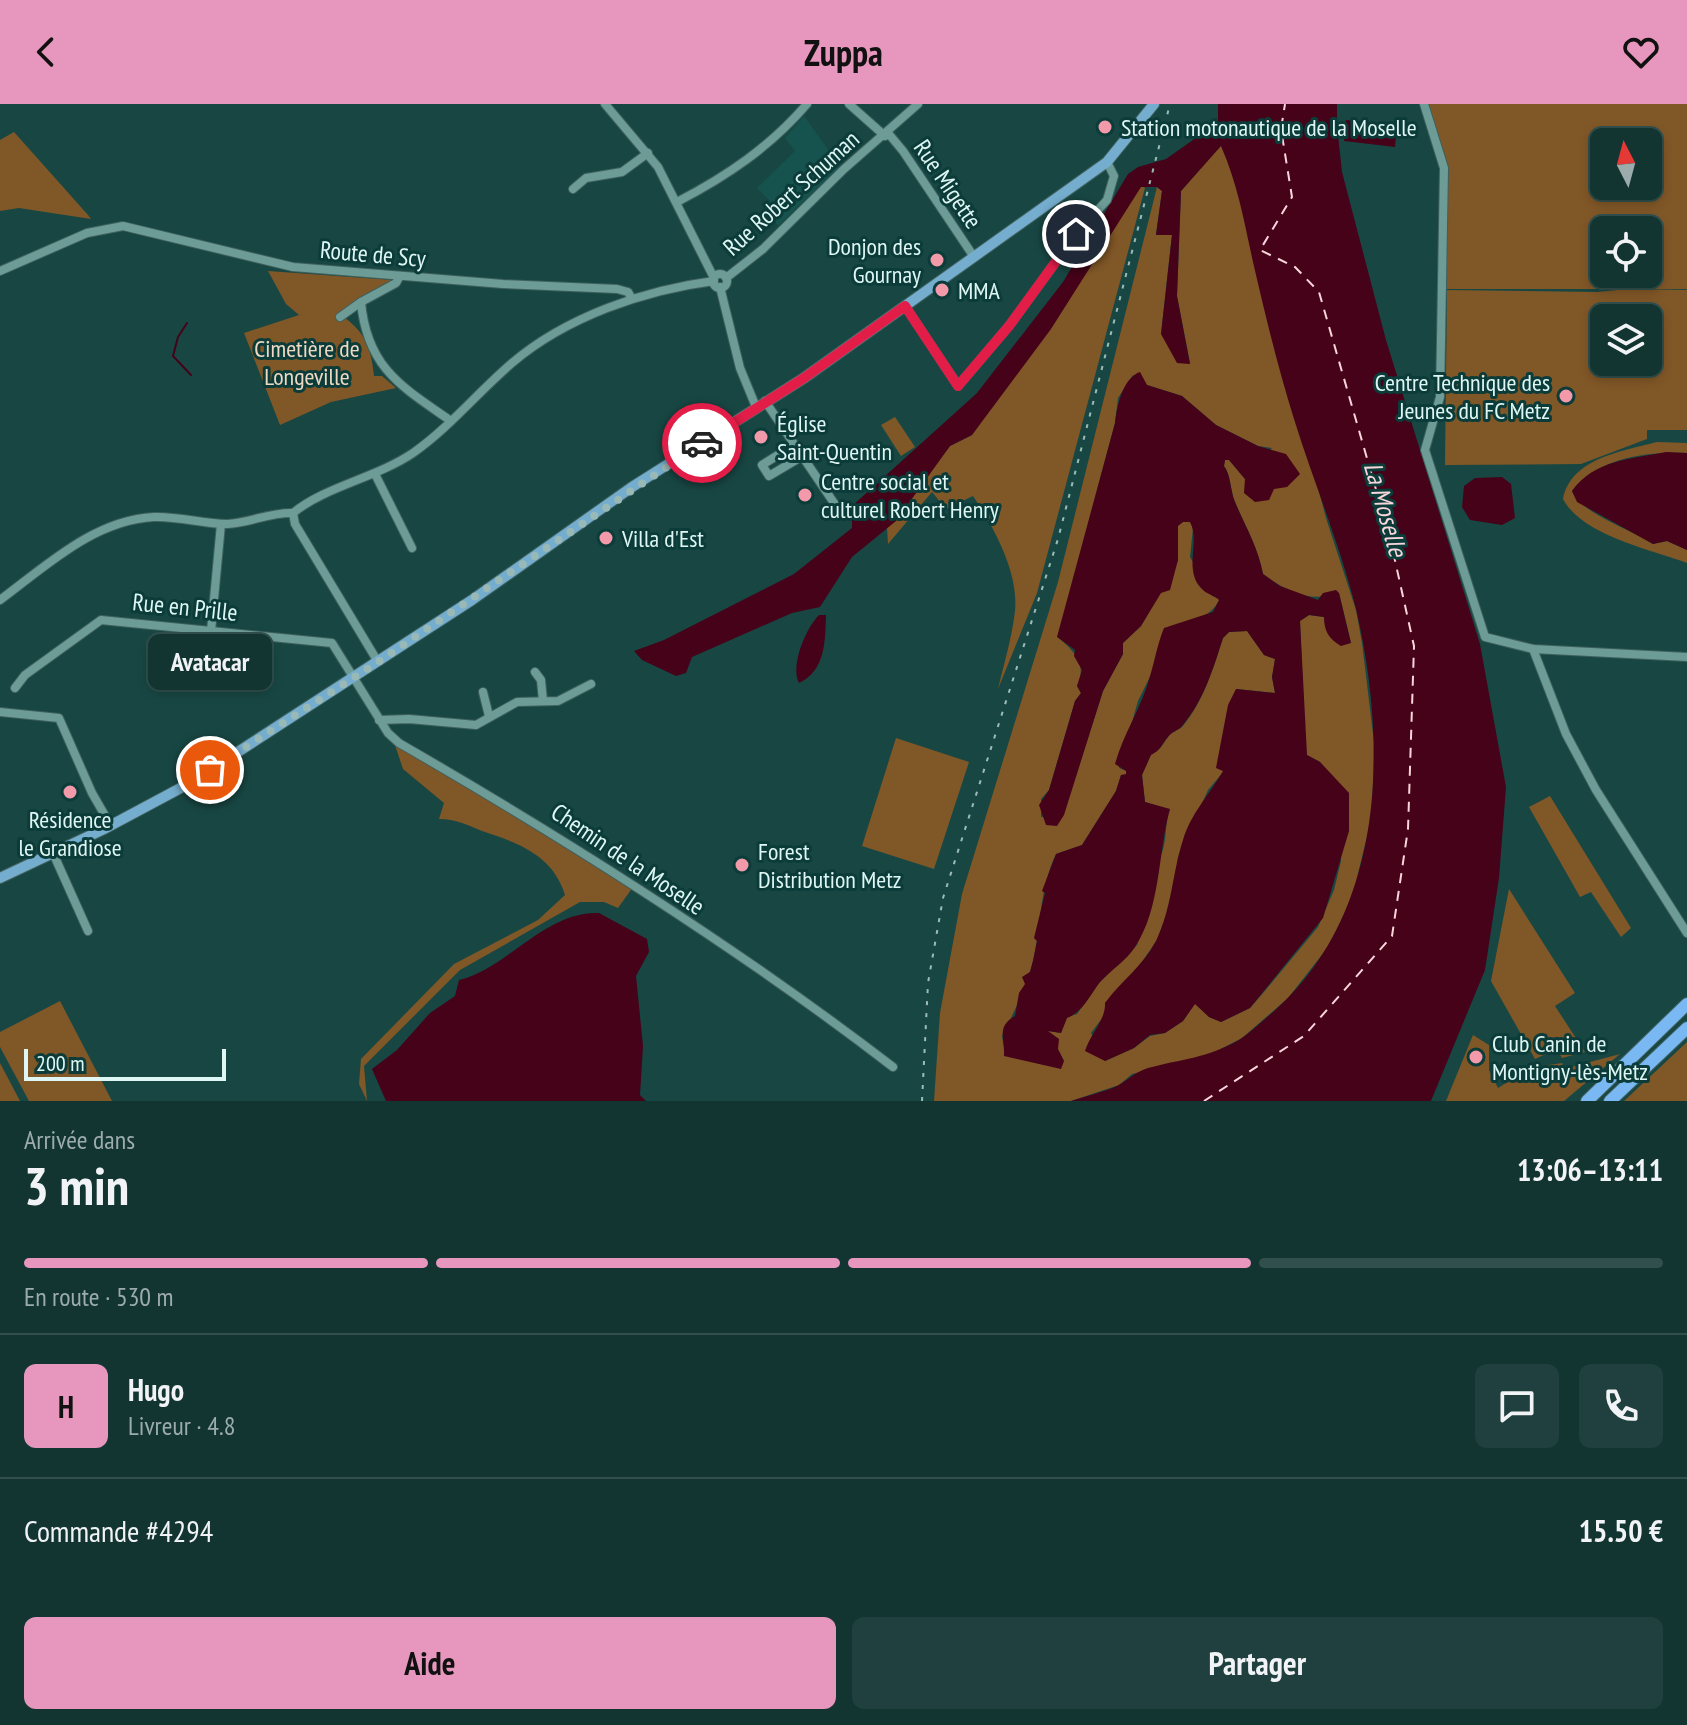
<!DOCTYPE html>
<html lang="fr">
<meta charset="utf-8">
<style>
body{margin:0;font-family:"PT Sans Narrow",sans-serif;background:#1f403e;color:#f1f3f6;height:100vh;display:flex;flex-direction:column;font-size:30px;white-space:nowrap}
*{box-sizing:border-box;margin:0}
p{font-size:26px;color:#9cabac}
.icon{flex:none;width:44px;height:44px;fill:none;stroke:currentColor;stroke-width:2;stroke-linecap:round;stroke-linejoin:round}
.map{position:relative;height:997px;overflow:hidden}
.side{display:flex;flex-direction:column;background:#123532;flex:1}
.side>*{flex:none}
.needle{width:52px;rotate:354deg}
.controls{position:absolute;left:1590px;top:24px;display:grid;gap:16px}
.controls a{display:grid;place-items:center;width:72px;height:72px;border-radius:12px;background:#123532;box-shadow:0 4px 12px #0003,0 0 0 2px #31504d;font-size:40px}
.scale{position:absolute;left:24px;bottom:20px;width:202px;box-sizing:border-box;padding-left:8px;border:4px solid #dff7f4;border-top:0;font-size:22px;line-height:28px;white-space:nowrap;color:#dff7f4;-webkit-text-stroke:6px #0b3c39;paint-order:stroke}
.pin{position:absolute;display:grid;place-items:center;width:68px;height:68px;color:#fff;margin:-34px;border:4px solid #fff;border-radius:50%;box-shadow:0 2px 8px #0007}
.courier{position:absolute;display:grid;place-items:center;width:80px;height:80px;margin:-40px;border:6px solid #e11d48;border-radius:50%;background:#fff;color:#222;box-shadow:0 2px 10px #0007}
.bubble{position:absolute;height:56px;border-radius:12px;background:#123532;box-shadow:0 4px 12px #0003,0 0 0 2px #31504d;font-size:26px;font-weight:700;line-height:56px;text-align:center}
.head em{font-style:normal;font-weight:700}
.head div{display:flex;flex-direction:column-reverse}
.head{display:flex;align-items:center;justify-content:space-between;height:136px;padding:0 24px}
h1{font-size:52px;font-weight:700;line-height:60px}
.bar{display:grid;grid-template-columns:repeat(4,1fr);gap:12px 8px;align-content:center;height:96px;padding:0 24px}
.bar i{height:10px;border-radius:6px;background:#31504d}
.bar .active{background:#e797bd}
.bar p{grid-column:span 4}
.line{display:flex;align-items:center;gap:20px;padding:0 24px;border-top:2px solid #31504d}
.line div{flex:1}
.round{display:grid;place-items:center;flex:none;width:84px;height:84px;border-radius:12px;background:#1f403e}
.primary-button{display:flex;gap:16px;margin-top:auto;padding:16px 24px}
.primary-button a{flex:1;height:92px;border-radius:12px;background:#e797bd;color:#111;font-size:32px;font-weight:700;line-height:92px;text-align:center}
.primary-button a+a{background:#1f403e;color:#f1f3f6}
header{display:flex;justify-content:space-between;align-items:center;height:104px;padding:0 24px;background:#e797bd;color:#111;font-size:36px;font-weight:700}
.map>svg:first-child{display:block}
</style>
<header><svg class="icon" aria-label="back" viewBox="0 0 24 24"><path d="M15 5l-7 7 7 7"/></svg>Zuppa<svg class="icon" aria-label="heart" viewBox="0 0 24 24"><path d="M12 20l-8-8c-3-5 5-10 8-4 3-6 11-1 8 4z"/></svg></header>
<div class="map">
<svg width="1687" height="997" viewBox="0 0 1687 997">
<rect width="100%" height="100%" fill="#184743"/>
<!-- built -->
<polygon fill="#16534e" points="804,12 840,62 778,122 764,103 770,97 757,84 795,47 785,34"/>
<!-- green -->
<g fill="#805727" fill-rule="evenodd">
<path d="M 1428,0 L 1687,0 L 1687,185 L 1446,185 L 1446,57 ZM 1604,38 L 1648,38 L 1648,82 L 1604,82 ZM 1604,126 L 1648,126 L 1648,170 L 1604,170 Z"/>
<polygon points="14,28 88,111 91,115 19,104 0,107 0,36"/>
<path d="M 1221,41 L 1241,90 L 1326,414 L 1356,506 L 1362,539 L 1374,638 L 1372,712 L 1352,794 L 1328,843 L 1288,894 L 1242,934 L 1205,953 L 1132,970 L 1119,981 L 1071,997 L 934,997 L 940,909 L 962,790 L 1058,478 L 1157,83 L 1162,87 L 1156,130 L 1172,130 L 1161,230 L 1190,259 L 1177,192 L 1181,87 ZM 1133,271 L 1147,281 L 1182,292 L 1216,321 L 1258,342 L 1272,344 L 1245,375 L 1229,356 L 1225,356 L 1224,362 C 1231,371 1230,386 1235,398 C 1245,422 1258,443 1263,470 C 1287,488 1310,499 1339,489 L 1351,539 L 1324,513 L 1309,511 L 1300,517 L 1305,637 L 1307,651 L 1320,658 L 1333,673 L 1341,757 L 1334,786 L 1318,823 L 1264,888 L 1250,904 L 1221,918 L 1209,913 L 1195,899 L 1183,917 L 1165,929 L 1150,932 L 1134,944 L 1105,957 L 1091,929 L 1106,909 L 1105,899 L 1137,865 L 1157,836 L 1173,793 L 1178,753 L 1208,686 L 1224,667 L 1217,664 L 1237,585 L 1275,589 L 1272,573 L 1275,555 L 1264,551 L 1247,527 L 1229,528 L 1223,534 C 1213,565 1204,596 1183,622 C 1178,627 1172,627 1168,633 C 1162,641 1161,646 1151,650 L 1142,671 L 1145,698 L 1169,706 C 1164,725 1168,742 1157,759 L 1159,767 L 1137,841 L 1099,879 L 1077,910 L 1067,913 L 1061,929 L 1048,927 L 1064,957 L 1005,950 L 1002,932 C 1015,906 1028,880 1034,852 C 1041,820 1040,783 1056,750 L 1082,741 L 1116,687 L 1121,671 L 1126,671 L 1127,667 L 1119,664 L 1138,597 L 1176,520 C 1195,518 1211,512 1220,495 L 1213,492 L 1190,453 L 1193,424 L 1190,418 L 1183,418 L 1178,421 L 1178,456 L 1141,522 L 1123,539 L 1123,550 L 1103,587 L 1063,711 L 1041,713 L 1041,695 L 1049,686 L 1075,597 L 1081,589 L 1077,582 C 1088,559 1073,547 1058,533 L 1115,319 L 1118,294 Z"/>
<path d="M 1141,82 L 1145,84 L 1037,489 L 998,585 C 1004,560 1012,533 1015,507 C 1019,468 993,422 973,392 L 946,405 L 932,388 L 888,440 L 887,424 L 950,342 L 972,331 Z"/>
<path d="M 268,167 L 393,176 L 338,209 C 364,226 371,241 374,272 L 382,272 L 396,284 L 331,298 L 280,321 L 244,229 L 299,211 L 286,200 Z"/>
<path d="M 1628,185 L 1687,186 L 1687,326 L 1647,326 L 1647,335 L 1581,360 L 1445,361 L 1447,186 L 1597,188 ZM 1648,214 L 1648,258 L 1604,258 L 1604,214 Z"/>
<polygon points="895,313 915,343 901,352 881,321"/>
<path d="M 1657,338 L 1687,339 L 1687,349 C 1648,347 1596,354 1572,387 C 1582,410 1628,424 1653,440 L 1667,437 L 1687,446 L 1687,459 C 1650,445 1583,432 1563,395 C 1571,354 1623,347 1657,338 Z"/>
<polygon points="896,634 969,658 934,765 862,742"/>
<path d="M 393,635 L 633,783 L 618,804 L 604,798 L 580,798 L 460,866 L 364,962 L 367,997 L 359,980 L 361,955 L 454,860 L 538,816 L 565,791 C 553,751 518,739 482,727 C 467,721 456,715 439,715 L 444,699 L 403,665 Z"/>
<polygon points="1550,692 1631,824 1621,833 1591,788 1580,793 1529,703"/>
<polygon points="1509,785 1575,889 1555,902 1585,948 1562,954 1557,945 1535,955 1491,877"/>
<polygon points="60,897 112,997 29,997 0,943 0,928"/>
<polygon points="1473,931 1489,941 1489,966 1498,984 1530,964 1562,959 1564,965 1620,950 1564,997 1446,997"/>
<polygon points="1687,938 1687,997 1624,997"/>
<polygon points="0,959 20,997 0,997"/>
</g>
<!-- water -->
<g fill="#450219">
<path d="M 1218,0 L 1337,0 L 1337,21 L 1345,22 L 1346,16 L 1397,21 L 1395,43 L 1344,37 L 1344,31 L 1338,31 L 1342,68 L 1386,236 L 1480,540 L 1506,683 L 1499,774 L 1485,866 L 1431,997 L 1071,997 C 1086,992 1103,988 1117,982 C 1128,976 1135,968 1148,964 C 1182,955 1207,954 1239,936 C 1250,929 1261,918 1272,909 C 1386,810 1388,642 1356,505 C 1340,441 1314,379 1294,315 C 1278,264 1265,210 1253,158 C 1244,117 1238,81 1221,42 L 1181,87 L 1177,192 L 1190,260 L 1177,259 L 1161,230 L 1172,131 L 1156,131 L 1162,87 L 1157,83 L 1141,83 L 1051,225 L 972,331 L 950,342 L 896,417 L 852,453 L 820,503 L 792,509 L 692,553 L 686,569 L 676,572 L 642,556 L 634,547 L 664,536 L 794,470 L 852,424 L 852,402 L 977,289 L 1063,178 L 1128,70 L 1138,63 L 1166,55 L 1200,31 L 1211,31 L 1218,26 Z"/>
<path d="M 1140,268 L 1147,281 L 1182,292 L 1216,321 L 1258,342 L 1286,350 L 1300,370 L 1287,383 L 1274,385 L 1269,396 L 1255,398 L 1244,389 L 1245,375 L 1229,356 L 1225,356 L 1224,362 C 1231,371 1230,386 1235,398 C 1245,422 1258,443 1263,470 L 1280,482 L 1318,496 L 1323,489 L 1336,486 L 1339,489 L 1351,539 L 1341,542 C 1329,535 1324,527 1324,513 L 1309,511 L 1300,517 L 1307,651 L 1320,658 L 1349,689 L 1349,727 L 1323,814 L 1250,904 L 1221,918 L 1209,913 L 1195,900 L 1183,917 L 1165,929 L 1150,931 L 1134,944 L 1105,957 L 1085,947 C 1090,930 1106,916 1105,899 C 1121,877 1143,862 1156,837 C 1172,804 1172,770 1183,736 C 1191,709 1210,690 1223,667 L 1216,664 L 1228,601 L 1236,585 L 1275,589 L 1272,573 L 1275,555 L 1264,551 L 1247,527 L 1229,528 L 1223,534 C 1213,565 1204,596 1182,622 C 1178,627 1172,627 1168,633 C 1161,641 1161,646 1151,651 L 1142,671 L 1145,698 L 1170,705 C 1158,747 1161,804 1135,843 C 1126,857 1111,866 1100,878 C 1090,891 1083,908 1067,914 L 1061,929 L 1048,927 L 1059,935 L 1058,945 L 1064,957 L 1061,965 L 1004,952 C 1005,933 996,923 1015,912 L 1019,889 L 1025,880 L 1022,873 L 1030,868 L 1033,857 L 1037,837 L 1034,834 L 1045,789 L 1042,787 L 1056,750 L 1082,741 L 1116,687 L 1121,671 L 1126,670 L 1126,667 L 1115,660 C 1124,628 1142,603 1150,572 C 1155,556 1157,541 1164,524 L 1213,508 L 1219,496 C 1215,492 1207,490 1203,486 C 1182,467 1201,438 1190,418 L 1183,418 L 1178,422 L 1178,456 L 1170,486 L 1161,489 L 1141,522 L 1123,539 L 1123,550 L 1103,587 L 1064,711 L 1057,722 L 1046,721 L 1039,701 L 1049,686 L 1075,597 L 1081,589 L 1077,582 L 1082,566 L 1074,552 L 1075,546 L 1057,533 L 1115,319 C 1117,301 1123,274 1140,268 Z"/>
<path d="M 1666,348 L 1687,349 L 1687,446 L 1667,437 L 1653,440 L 1577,398 L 1572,387 C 1594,356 1631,355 1666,348 Z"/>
<polygon points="1502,373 1511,380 1515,414 1502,421 1470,416 1462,403 1464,382 1475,374"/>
<path d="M 819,511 L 826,511 C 825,537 826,566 799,579 C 790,561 806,524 819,511 Z"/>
<path d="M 599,809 L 647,835 L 649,848 L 636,872 L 643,942 L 640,991 L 646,997 L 386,997 L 372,965 L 397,946 L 430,909 L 455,892 L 459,876 C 508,864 545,807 599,809 Z"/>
</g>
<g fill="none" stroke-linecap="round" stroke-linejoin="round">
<!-- stream -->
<polyline stroke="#450219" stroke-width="2" points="187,219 178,233 173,252 191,271"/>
<!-- ferry -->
<polyline stroke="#f8d6db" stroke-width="2" stroke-dasharray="10 8" stroke-linecap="butt" points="1204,997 1304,932 1392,832 1408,725 1414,542 1390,434 1319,188 1295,163 1260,146 1292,93 1281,25 1285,0"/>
<!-- minor casing -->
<g stroke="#3f615e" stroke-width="10">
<g id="minor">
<polyline points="605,0 658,63 714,174"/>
<polyline points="849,0 885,32"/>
<polyline points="1424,0 1444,64 1440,293 1425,346 1485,533 1533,545 1687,553"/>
<polyline points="888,29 903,47 974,153"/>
<polyline points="573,85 586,74 622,68 648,49"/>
<path d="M 677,98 C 727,72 770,43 807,0"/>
<polyline points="0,167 87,129 123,122 293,163 503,180 617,185 628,188 632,195"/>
<circle cx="720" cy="177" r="7"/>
<path d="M 400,172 L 396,179 L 361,198 C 367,264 402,283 451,317"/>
<polyline points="726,174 763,145 844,65 918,0"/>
<polyline points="720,183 740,264 756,303"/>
<polyline points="905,202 958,282 1009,222 1076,130 1107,96 1114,72 1107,58"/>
<polyline points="340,213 361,198"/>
<polyline points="765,297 836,402"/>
<polyline points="794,341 762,361 769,372 801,353"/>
<polyline points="375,370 412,444"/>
<polyline points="293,409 295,420 378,558"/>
<path d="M 0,496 C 46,462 94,416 154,413 C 179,412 203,420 227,420 C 250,419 270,408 293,409 C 326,382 376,374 413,349 C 450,323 478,288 512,259 C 566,213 644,186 714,177"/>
<polyline points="211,527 221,420"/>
<polyline points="1533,545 1566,630 1596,686 1687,829"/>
<polyline points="535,568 541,576 543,597"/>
<path d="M 15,584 L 25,571 L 101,516 L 332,539 L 388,629 L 399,639 C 569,737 737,843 893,963"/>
<polyline points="483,588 489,612"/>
<polyline points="0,608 59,614 92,689 111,722"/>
<polyline points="379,616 409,615 476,621 517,598 558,597 591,580"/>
<polyline points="53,749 88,827"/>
</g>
</g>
<!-- major casing -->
<g stroke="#3f615e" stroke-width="12">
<polyline id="major" points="0,774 104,725 190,679 472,496 632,383 804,274 1107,58 1154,0"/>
</g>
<!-- highway casing -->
<g stroke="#3f615e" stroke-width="14">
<g id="highway">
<polyline points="1587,997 1687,900"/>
<polyline points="1610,997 1687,924"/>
</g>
</g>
<!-- minor -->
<use href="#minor" stroke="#6d9c97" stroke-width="8"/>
<!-- major -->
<use href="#major" stroke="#75adce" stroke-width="10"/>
<!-- highway -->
<use href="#highway" stroke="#7ab8f3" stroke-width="12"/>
<!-- rail -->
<polyline stroke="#9cbcb9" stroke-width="2" stroke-dasharray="4 8" stroke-linecap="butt" points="922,997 928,879 943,794 1058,435 1170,0"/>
</g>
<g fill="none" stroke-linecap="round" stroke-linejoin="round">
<!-- done -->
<polyline stroke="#99b9b6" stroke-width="8" stroke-dasharray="0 14.4" points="210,666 378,558 702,339"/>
<!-- route -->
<polyline stroke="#e11d48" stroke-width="10" points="702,339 804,274 905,202 958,282 1009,222 1076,130"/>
</g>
<!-- markers -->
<g fill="#f39aaa" stroke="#0b3c39" stroke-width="3">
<circle cx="1105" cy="23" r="8"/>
<circle cx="937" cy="156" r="8"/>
<circle cx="942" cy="186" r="8"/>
<circle cx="1566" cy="292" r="8"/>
<circle cx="761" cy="333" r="8"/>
<circle cx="805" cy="391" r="8"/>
<circle cx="606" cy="434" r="8"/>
<circle cx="70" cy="688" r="8"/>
<circle cx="742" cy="761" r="8"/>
<circle cx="1476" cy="953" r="8"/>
</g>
<g text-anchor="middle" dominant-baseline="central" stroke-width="6" stroke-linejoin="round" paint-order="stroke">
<!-- poi labels -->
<g font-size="24" fill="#dff7f4" stroke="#0b3c39" text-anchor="start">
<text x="1121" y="23">Station motonautique de la Moselle</text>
<text x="921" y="142" text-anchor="end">Donjon des<tspan x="921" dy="28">Gournay</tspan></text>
<text x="958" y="186">MMA</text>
<text x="1550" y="278" text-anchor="end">Centre Technique des<tspan x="1550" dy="28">Jeunes du FC Metz</tspan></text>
<text x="777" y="319">Église<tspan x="777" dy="28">Saint-Quentin</tspan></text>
<text x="821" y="377">Centre social et<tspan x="821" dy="28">culturel Robert Henry</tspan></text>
<text x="622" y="434">Villa d'Est</text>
<text x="70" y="715" text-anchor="middle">Résidence<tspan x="70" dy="28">le Grandiose</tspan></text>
<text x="758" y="747">Forest<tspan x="758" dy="28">Distribution Metz</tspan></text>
<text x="1492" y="939">Club Canin de<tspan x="1492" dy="28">Montigny-lès-Metz</tspan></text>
</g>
<!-- street labels -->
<g font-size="24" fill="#dff7f4" stroke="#0b3c39">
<text transform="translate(948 80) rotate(56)">Rue Migette</text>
<text transform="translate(791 89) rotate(-42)">Rue Robert Schuman</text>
<text transform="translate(373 150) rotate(5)">Route de Scy</text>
<text transform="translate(185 503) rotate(6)">Rue en Prille</text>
<text transform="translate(628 755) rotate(34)">Chemin de la Moselle</text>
</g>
<!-- park labels -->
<g font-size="24" fill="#efd9c3" stroke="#0b3c39">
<text x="307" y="244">Cimetière de<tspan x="307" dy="28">Longeville</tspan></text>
</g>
<!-- water labels -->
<g font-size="26" font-style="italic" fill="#f8d6db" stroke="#0b3c39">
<text transform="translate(1386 405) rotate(74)">La Moselle</text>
</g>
</g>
</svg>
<div class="controls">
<a><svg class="needle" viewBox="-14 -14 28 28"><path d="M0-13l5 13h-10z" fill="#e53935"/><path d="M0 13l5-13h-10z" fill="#9cabac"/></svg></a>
<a><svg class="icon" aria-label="locate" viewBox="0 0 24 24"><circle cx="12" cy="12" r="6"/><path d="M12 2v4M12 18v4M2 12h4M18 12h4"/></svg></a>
<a><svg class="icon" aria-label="layers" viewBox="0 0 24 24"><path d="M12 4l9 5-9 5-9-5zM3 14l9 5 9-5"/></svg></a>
</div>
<div class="scale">200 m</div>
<div class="pin" style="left:210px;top:666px;background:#ea580c"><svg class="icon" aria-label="bag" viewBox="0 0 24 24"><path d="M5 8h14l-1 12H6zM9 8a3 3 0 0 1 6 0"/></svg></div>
<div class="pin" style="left:1076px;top:130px;background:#1f2937"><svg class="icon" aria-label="home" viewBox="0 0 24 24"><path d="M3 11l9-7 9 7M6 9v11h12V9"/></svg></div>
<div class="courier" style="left:702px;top:339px"><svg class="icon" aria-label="car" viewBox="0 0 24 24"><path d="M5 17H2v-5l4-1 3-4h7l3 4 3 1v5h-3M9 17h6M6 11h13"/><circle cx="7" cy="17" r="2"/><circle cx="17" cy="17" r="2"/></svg></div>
<div class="bubble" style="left:148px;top:530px;width:124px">Avatacar</div>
</div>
<section class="side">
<div class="head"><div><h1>3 min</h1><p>Arrivée dans</p></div><em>13:06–13:11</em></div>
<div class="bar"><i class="active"></i><i class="active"></i><i class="active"></i><i></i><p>En route · 530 m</p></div>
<div class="line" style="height:144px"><b class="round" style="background:#e797bd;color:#111">H</b><div><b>Hugo</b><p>Livreur · 4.8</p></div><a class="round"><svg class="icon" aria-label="chat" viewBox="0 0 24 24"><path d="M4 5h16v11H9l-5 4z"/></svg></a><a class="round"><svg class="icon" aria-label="phone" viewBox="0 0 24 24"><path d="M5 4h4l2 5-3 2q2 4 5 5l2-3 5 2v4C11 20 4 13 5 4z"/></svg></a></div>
<div class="line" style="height:104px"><div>Commande #4294</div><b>15.50 €</b></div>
<div class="primary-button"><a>Aide</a><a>Partager</a></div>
</section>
